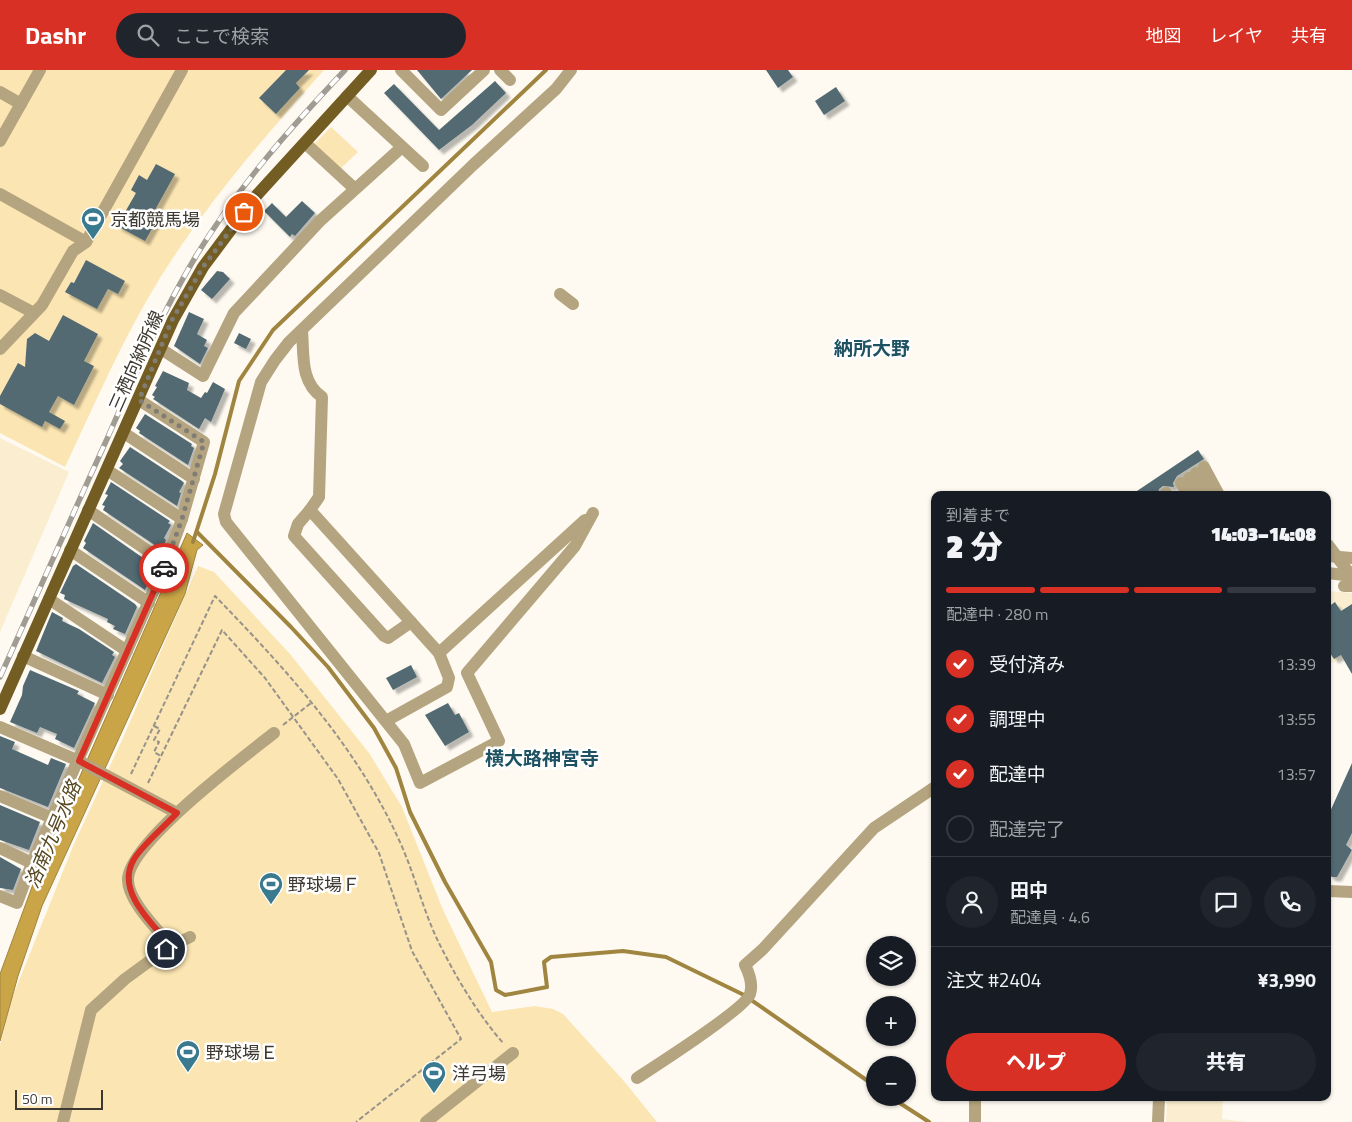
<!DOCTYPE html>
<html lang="ja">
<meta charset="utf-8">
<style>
body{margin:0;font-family:"Titillium Web","Noto Sans JP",sans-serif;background:#20242c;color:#f1f3f6;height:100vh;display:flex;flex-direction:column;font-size:19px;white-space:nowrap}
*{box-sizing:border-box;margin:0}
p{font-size:16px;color:#9ea1a6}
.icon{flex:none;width:28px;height:28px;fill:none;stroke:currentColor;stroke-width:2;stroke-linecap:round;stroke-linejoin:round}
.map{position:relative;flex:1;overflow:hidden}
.details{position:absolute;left:931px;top:421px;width:400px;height:610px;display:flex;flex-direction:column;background:#171b24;border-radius:10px;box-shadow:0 1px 4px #0004}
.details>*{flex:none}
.tools{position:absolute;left:866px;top:866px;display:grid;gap:10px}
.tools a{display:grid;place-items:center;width:50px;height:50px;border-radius:50%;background:#171b24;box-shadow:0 1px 4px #0004;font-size:25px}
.scale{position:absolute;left:15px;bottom:12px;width:88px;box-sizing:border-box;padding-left:5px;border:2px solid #3d3930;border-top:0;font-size:14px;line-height:18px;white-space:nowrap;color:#3d3930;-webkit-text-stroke:4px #fff;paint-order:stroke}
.pin{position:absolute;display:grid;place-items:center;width:42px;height:42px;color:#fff;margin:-21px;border:2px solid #fff;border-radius:50%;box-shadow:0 1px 5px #0007}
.courier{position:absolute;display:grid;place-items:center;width:50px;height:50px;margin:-25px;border:4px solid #d93025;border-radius:50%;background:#fff;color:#222;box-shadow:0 1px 6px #0007}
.head em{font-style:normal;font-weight:800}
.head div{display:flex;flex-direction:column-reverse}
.head{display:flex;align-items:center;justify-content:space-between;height:85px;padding:0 15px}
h1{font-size:32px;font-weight:800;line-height:38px}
.bar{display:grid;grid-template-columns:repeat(4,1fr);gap:8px 5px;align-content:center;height:60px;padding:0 15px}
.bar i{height:6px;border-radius:4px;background:#363941}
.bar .current{background:#d93025}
.bar p{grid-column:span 4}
.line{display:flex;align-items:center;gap:12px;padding:0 15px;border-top:1px solid #363941}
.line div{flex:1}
.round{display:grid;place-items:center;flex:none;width:52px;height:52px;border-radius:26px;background:#20242c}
ol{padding:0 15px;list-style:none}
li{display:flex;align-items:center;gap:15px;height:55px}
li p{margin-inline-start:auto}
li .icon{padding:5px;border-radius:50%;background:#d93025;color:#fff;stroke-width:4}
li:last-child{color:#9ea1a6}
li i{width:28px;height:28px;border:2px solid #363941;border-radius:50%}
.cta{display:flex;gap:10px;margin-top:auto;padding:10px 15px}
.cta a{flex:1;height:58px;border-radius:30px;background:#d93025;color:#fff;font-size:20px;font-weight:800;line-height:58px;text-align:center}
.cta a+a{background:#20242c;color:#f1f3f6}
header{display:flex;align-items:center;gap:30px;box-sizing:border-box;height:70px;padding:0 25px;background:#d93025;color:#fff}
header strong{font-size:24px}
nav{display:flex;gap:28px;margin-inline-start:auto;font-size:18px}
.search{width:350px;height:45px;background:#20242c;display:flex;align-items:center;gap:12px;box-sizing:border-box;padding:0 18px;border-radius:28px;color:#9ea1a6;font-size:19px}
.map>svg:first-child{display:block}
</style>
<header>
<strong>Dashr</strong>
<div class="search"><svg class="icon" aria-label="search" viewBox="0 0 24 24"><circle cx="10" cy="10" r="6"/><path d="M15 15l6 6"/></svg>ここで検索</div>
<nav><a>地図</a><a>レイヤ</a><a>共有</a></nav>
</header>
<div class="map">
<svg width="1352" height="1052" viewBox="0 0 1352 1052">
<defs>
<filter id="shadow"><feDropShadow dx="4.5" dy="4.5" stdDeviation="1" flood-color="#0004"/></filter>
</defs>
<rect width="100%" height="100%" fill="#fefaf1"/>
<!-- built -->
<g fill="#fbeed0">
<polygon points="0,368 69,402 0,562"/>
<polygon points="1328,521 1352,523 1352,581 1328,595"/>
<polygon points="1167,1028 1223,1028 1222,1049 1246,1052 1166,1052"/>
</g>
<!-- green -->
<g fill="#fbe5b2">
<path d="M 0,0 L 324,0 C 265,66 207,133 160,208 C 123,268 95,333 65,397 L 0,363 Z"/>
<polygon points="331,57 358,82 338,101 311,77"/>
<polygon points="198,496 214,502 290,584 369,683 402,737 443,840 492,942 535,936 553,939 563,944 623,1010 657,1052 0,1052 0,975 12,928 74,774 122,670"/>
</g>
<!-- water -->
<polygon fill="#caa547" stroke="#a08540" points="187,463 203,475 197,480 185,524 42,836 18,906 0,971 0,904 36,806"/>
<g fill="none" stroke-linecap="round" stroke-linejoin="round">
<!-- stream -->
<g stroke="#a08540" stroke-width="4">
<polyline points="197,462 291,557 328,597 374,658 396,698 410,742 445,812 491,892 496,920 505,925 547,917 544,892 551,887 623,881 666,887 744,925 875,1016"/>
<polyline points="193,472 215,404 239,311 273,260 546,0"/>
<polyline points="892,1028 929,1052"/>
</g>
</g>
<!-- building -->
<g fill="#526b73" filter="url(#shadow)">
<polygon points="286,0 309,0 296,13 300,18 276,44 259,28"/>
<polygon points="417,0 472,0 441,29"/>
<polygon points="766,0 788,0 793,7 778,18"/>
<polygon points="495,11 506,23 472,55 439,80 384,23 394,14 439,60"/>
<polygon points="836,17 845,31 824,45 815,31"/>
<polygon points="156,94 175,104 155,140 161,143 145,171 117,156 136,123 131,120 139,105 147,110"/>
<polygon points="302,131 315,143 295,166 292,164 290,167 264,141 272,133 286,147"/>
<polygon points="86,190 125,211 118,224 108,219 97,239 65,222 71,212 74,213"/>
<polygon points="217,201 223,202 230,209 212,229 201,220"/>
<polygon points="189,242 204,249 197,264 207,270 204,276 208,278 200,294 174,276"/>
<polygon points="63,245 98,264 84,291 94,296 74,335 58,326 49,342 65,351 60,359 45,351 42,357 0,334 0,326 18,293 25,297 27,269 35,263 49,271"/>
<polygon points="239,263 251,269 246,279 234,273"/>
<polygon points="163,301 189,313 187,320 201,328 205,322 207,323 213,312 225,319 211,352 205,348 199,359 153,329 155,327 152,325 157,317 155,316"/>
<polygon points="145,344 192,374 191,376 194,378 188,395 139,363 140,361 136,358"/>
<polygon points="130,377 182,411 184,413 179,422 181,423 177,436 119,398 123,394 120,391"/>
<polygon points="1198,380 1204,389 1177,406 1173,413 1174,417 1163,416 1159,419 1158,425 1131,425"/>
<polygon points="111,412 170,451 168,453 171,455 164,468 166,470 162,480 103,440 105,436 102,435 108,425 105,424"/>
<polygon points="93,453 156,497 145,520 83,478 86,473 84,471"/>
<polygon points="76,494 135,534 137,537 125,564 113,559 115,556 107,552 108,549 64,529 65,525 60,523 73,496"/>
<polygon points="1335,532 1341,541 1352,534 1352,604 1341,585 1334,589 1328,580 1328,537"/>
<polygon points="52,542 63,548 62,551 79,559 114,582 112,585 115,587 102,613 36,581"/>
<polygon points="411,595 417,607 393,620 386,608"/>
<polygon points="30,600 79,621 77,624 95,633 74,678 55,669 57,664 40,657 37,663 10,652 22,625 23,616"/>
<polygon points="448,633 455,645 459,643 469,662 445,676 425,645"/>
<polygon points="0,666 15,672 12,679 48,695 51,688 66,694 48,737 0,718"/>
<polygon points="1352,693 1352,763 1346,775 1352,780 1337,807 1332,807 1328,804 1328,746"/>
<polygon points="0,735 40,752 29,780 0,770"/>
<polygon points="0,787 21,799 13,820 0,818"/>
</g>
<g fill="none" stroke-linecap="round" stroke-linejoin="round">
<!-- path -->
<g stroke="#97938a" stroke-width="2" stroke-dasharray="5 2.5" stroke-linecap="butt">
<polyline points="283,655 311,633"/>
<polyline points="154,656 160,659 154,670 159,672 154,682 161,686"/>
<path d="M 131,704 L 215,526 C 286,599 357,677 399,770 C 414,802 422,837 437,869 C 454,904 478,945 504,974"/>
<polyline points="148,713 222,560 265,608 338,709 379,783 412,881 461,969 356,1052"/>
</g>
<!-- minor -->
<g stroke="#b4a47f" stroke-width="12">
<polyline points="401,0 441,40 484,0"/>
<polyline points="500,0 510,10"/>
<polyline points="571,0 556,19 473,95 289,272 275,290 261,312 224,444 226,452 404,674 420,713 499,671 467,603 575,476 593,443"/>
<polyline points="0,22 21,34"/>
<polyline points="347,26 423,96"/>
<polyline points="0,71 40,0"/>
<polyline points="305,73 355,119"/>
<polyline points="0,124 86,172 182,0"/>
<polyline points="560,224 573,234"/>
<polyline points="0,225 34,243"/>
<path d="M 302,260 C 304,285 300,312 322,327 L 319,427 L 310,440 L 439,583 L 449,608 L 447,617 L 386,651"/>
<polyline points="0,279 42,235 73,181 86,172"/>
<polyline points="161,279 203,306 234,243 321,150 402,77"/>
<polyline points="124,363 194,409"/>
<polyline points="1204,397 1219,425"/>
<polyline points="107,400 182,449"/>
<polyline points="1196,403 1203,414 1205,425"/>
<polyline points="1189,408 1197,425"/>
<polyline points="1181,413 1188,425"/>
<polyline points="1166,423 1167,425"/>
<polyline points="88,440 166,493"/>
<polyline points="310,440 298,454 294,466 384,566 388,568 411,552"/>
<polyline points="1328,475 1350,504"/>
<polyline points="70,480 149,533"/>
<polyline points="1328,503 1352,506"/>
<polyline points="1344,516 1352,516"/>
<polyline points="49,529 127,581"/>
<polyline points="439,583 585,450"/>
<polyline points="23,586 108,625"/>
<polyline points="0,657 79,691 177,743"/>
<polyline points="0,726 52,748"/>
<polyline points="0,778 32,793"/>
<polyline points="1328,821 1352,822"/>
<polyline points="0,826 17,833 32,793 166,493 182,449 204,372 139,330"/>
<path d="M 171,876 C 158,860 128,831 128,810 C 127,774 245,686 274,663"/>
<path d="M 637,1008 C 654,997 746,938 750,924 C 753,915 749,903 745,895 L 763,879 L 874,758 L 935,717"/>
<polyline points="63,1052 91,940 125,909 166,879 190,867"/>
<polyline points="426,1052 513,983"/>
<polyline points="975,1052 975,1028"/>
<polyline points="1158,1052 1159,1028"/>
</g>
<!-- major -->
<polyline stroke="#745d22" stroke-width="12" points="0,639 173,250 203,197 256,126 371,0"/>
<!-- rail casing -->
<g stroke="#a09c93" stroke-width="5.5">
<path id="rail" d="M 0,607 C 36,527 71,448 107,369 C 134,307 161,244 196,186 C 238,117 290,58 345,0"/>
</g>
<!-- rail -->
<use href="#rail" stroke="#fff" stroke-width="4" stroke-dasharray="11" stroke-linecap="butt"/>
<!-- minor-bridge -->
<polyline stroke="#b4a47f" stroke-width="12" points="1328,486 1352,488"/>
</g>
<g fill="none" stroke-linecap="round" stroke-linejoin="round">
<!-- done -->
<polyline stroke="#817d74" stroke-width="5" stroke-dasharray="0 9" points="164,498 182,449 204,372 139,330 172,250 203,197 244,142"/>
<!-- route -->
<path stroke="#d93025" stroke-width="6" d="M 164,498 L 79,691 L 177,743 C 166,755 139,778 133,791 C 116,822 153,854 171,876 L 166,879"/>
</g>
<!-- icons -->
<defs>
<g id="stadium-pin" transform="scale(1.25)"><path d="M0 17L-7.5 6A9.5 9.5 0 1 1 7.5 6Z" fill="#3a7a8e" stroke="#fff"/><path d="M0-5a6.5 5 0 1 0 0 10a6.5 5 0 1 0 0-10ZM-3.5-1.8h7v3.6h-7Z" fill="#fff"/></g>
</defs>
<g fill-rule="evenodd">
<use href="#stadium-pin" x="93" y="149"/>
<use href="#stadium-pin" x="271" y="814"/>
<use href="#stadium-pin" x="188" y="982"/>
<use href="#stadium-pin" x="434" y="1003"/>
</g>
<g text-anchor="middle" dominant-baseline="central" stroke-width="5" stroke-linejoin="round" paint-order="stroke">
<!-- poi labels -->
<g font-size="18" fill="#3d3930" stroke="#fff" text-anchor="start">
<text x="110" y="149">京都競馬場</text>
<text x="288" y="814">野球場Ｆ</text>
<text x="206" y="982">野球場Ｅ</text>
<text x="452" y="1003">洋弓場</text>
</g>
<!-- street labels -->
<g font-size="18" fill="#3d3930" stroke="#fff">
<text transform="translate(136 291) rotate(-66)">三栖向納所線</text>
</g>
<!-- neighbourhood labels -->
<g font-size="19" font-weight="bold" fill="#1e5262" stroke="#fff">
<text x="872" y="277">納所大野</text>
<text x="542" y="687">横大路神宮寺</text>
</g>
<!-- water labels -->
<g font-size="19" font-style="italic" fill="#55461f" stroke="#fff">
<text transform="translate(52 764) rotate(-67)">洛南九号水路</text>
</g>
</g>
</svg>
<div class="tools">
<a><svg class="icon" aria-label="layers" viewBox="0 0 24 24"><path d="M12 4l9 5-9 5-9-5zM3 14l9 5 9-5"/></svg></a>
<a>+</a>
<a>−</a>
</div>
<div class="scale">50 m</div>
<div class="pin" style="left:244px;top:142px;background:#ea580c"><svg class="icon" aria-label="bag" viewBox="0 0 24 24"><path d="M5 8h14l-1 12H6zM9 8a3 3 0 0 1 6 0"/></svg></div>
<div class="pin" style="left:166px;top:879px;background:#1f2937"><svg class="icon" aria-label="home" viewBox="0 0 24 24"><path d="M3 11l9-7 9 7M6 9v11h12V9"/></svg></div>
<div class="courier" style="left:164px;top:498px"><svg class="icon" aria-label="car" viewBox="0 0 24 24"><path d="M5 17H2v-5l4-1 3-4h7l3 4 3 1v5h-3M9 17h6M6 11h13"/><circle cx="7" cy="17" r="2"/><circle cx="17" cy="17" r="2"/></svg></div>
<section class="details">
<div class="head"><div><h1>2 分</h1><p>到着まで</p></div><em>14:03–14:08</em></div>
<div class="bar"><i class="current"></i><i class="current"></i><i class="current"></i><i></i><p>配達中 · 280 m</p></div>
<ol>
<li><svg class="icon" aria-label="check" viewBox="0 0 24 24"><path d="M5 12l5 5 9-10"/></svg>受付済み<p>13:39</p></li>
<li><svg class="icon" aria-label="check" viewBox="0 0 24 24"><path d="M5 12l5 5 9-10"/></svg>調理中<p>13:55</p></li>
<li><svg class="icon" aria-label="check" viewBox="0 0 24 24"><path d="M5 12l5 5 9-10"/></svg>配達中<p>13:57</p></li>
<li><i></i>配達完了</li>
</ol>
<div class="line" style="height:90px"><a class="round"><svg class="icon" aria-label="person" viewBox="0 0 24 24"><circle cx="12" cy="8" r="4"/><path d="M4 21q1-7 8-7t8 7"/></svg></a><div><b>田中</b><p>配達員 · 4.6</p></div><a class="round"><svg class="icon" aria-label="chat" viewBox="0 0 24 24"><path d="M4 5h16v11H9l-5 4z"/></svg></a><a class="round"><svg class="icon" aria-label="phone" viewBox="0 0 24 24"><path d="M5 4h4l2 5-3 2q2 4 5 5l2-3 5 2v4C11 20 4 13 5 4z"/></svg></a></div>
<div class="line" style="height:65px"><div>注文 #2404</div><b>¥3,990</b></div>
<div class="cta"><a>ヘルプ</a><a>共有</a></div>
</section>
</div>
